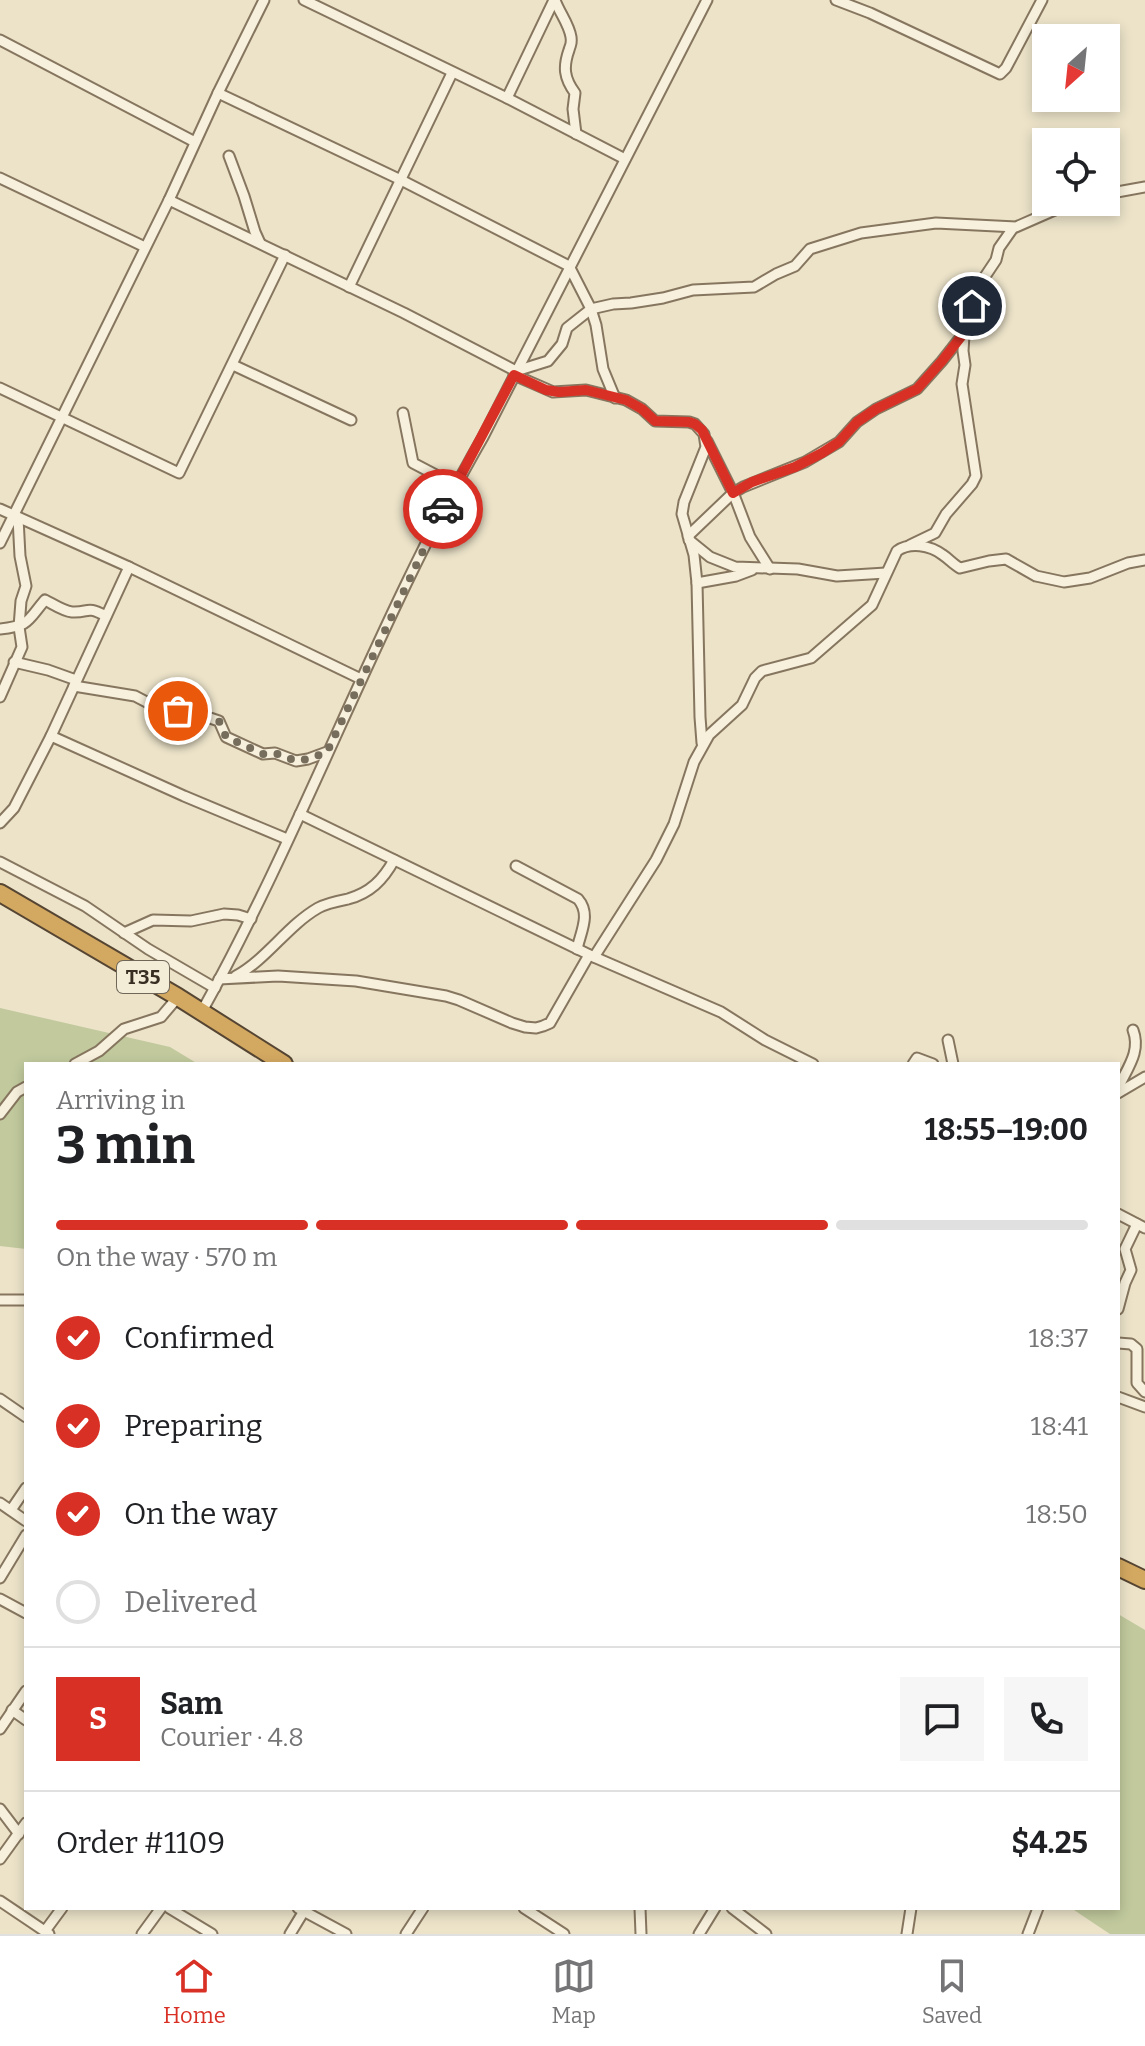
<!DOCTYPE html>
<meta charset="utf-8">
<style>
body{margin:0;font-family:Bitter,serif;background:#f6f6f6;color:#202124;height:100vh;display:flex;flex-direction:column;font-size:30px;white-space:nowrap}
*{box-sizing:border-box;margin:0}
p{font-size:26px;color:#757577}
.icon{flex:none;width:44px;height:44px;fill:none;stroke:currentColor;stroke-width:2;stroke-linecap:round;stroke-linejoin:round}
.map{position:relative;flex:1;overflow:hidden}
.drawer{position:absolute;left:24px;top:1062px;width:1096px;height:848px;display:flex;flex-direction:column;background:#fff;border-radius:0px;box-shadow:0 4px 12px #0003}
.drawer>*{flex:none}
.needle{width:52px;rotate:207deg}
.fabs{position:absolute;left:1032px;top:24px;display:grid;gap:16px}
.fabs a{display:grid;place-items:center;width:88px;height:88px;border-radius:0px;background:#fff;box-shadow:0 4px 12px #0003;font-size:40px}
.pin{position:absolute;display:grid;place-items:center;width:68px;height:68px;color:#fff;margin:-34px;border:4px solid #fff;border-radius:50%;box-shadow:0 2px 8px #0007}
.courier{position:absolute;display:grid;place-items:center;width:80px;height:80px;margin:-40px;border:6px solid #d93025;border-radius:50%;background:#fff;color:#222;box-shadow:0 2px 10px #0007}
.head em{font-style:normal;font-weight:700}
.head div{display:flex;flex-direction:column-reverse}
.head{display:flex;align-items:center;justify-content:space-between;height:136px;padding:0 32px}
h1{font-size:52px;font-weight:700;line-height:60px}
.bar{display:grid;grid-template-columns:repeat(4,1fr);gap:12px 8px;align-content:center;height:96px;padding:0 32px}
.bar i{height:10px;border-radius:6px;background:#e0e0e0}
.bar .current{background:#d93025}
.bar p{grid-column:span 4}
.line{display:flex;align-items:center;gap:20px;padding:0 32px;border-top:2px solid #e0e0e0}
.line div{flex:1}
.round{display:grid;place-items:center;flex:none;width:84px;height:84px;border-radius:0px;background:#f6f6f6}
ol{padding:0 32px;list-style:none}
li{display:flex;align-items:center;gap:24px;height:88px}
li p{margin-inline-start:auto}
li .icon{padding:8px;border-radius:50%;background:#d93025;color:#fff;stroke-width:4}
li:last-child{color:#757577}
li i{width:44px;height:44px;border:4px solid #e0e0e0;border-radius:50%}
.tab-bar{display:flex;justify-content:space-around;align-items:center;height:112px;border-top:2px solid #e0e0e0;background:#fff;font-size:22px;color:#757577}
.tab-bar a{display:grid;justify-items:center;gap:4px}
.tab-bar .current{color:#d93025}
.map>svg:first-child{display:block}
</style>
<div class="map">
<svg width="1145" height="1934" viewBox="0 0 1145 1934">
<rect width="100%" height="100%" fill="#ece3c9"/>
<!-- green -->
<g fill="#c1c99d">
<polygon points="0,1008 170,1047 198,1064 26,1064 26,1249 0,1246"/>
<polygon points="1118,1614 1145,1630 1145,1934 1110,1934 1071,1908 1118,1908"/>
</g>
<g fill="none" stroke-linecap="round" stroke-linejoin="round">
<!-- street casing -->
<g stroke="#86765f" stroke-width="13">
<g id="street">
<polyline points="304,0 507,98 625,159"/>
<path d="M 555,0 C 559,12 569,24 571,37 C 572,44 571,43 569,50 C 563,67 564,78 575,93 L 573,109 L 576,134"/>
<polyline points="836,0 870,13 1000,74 1006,68 1042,0"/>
<polyline points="0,40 195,142"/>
<polyline points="218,93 401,180 569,266 591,309 596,325 603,369 615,398"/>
<polyline points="507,98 554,0"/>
<polyline points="229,156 244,196 255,232 260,243"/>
<polyline points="0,178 145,247"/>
<polyline points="1106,194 1145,187"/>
<polyline points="169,200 404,313 516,371 548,361 562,344 567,328 591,309 613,304 631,303 663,298 693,290 754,287 776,274 795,266 810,249 861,233 936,223 1016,227 1073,202"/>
<polyline points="349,287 452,73"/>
<polyline points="233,365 351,420"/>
<polyline points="514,375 553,392 586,390 626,400 642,409 655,421 689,422 695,424 704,434 706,447 684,502 682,514 694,555 697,583 700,717 702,743"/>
<polyline points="0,388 179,473 285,255"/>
<polyline points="403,413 413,463 455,485"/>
<polyline points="707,441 734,495 750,537 770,569"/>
<polyline points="0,509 129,567 361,679"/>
<polyline points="688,536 733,493 743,487 805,462 839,442 857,422 876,409 917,389 942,361 964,333 970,320 972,306 978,287 996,260 999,248 1013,228"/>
<polyline points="689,540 710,557 735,567 798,569 837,576 886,573"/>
<polyline points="0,543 169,200 218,93 264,0"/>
<polyline points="910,545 935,533 946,514 972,484 976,476 962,384 965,365 963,351 964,335"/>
<polyline points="697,583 736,576 752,570"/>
<path d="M 0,629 C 30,626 27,621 45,600 C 53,604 63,611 72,612 C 90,613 85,605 106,616"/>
<polyline points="14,662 48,670 76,680"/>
<polyline points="74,686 135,696 156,707 198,714 219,721 226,737 263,754 275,753 296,761 308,759 327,752"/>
<polyline points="0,697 22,647 19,627 21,601 26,586 20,556 18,518"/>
<polyline points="51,736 184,796 287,839"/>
<polyline points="300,814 594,957 721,1012 765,1040 813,1064"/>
<polyline points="0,823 14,808 51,736 129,567"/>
<polyline points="0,862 85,906 148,949 215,988"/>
<path d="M 516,866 L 578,899 C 591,914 581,931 577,949"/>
<polyline points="124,933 153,920 191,921 224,914 238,915 251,919"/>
<path d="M 594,957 L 656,860 L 674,824 L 694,762 L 709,735 L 742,705 L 755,678 L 762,671 L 811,658 L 872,605 L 897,551 C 910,542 930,545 943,555 C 949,559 953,564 960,568 L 989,561 L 1006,559 L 1036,576 L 1064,582 L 1090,578 L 1128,563 L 1145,560"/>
<path d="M 236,976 C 267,959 287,926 318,908 C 327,903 338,901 348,899 C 370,893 383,880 394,860"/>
<polyline points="219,979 278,976 356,981 446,996 459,1000 512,1023 525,1027 536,1028 543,1026 550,1023 589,955"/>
<path d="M 201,1013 C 305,826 376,623 483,437 L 707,0"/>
<polyline points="948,1040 953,1064"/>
<polyline points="75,1064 99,1051 124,1029 161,1017 178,997"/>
<polyline points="913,1064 917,1058 933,1064"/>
<path d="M 1119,1092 L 1119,1086 C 1128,1067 1141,1051 1133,1030"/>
<polyline points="1118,1093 1145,1077"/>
<polyline points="0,1114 17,1092 26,1087"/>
<polyline points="1118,1214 1145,1228"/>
<polyline points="0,1300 26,1300"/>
<polyline points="1118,1309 1125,1283 1131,1270 1125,1249 1137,1224"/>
<polyline points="1118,1343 1131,1344 1137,1349 1137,1383 1145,1392"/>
<polyline points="1118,1397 1145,1407"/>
<polyline points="0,1399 26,1417"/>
<polyline points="0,1503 26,1521"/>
<polyline points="11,1510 26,1488"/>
<polyline points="0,1578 26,1535"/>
<polyline points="0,1599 26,1613"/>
<polyline points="12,1710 26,1720"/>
<polyline points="0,1729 26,1691"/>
<polyline points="0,1809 19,1834"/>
<polyline points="0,1859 26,1823"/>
<polyline points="0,1901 49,1934"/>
<polyline points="169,1908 212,1934"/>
<polyline points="298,1908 346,1934"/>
<polyline points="524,1908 564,1934"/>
<polyline points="640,1908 641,1934"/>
<polyline points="732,1908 766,1934"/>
<polyline points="45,1931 62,1908"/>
<polyline points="142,1934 161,1908"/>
<polyline points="290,1934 304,1911"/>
<polyline points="406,1934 423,1908"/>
<polyline points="699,1934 715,1908"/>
<polyline points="907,1934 911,1908"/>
<polyline points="1028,1934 1038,1908"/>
</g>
</g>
<!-- highway casing -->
<g stroke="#554532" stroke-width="20">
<g id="highway">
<polyline points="0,893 178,997 284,1064"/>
<polyline points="1118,1567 1145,1580"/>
</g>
</g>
<!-- street -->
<use href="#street" stroke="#f7f0dc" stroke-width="9"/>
<!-- highway -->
<use href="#highway" stroke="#d3a861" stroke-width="16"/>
</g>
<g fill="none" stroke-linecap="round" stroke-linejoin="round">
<!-- done -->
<polyline stroke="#776d5c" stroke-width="8" stroke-dasharray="0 14.4" points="178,711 198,714 219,721 226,737 263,754 275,753 296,761 308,759 327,752 443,509"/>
<!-- route -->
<polyline stroke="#d93025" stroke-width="10" points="443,509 514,375 546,390 559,392 586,390 626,400 642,409 655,421 689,422 695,424 702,430 733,493 752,482 795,467 822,453 839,442 857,422 876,409 917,389 942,361 964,333 971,319 972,306"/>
</g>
<g text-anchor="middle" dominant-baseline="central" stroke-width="6" stroke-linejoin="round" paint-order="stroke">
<!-- shield labels -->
<rect fill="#f3edd8" stroke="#706758" stroke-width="2" x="117" y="961" width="52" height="32" rx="6"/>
<g font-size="20" font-weight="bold" fill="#382e21">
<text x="143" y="977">T35</text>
</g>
</g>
</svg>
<div class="fabs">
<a><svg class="needle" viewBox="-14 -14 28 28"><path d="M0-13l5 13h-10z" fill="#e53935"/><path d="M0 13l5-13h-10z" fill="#757577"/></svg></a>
<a><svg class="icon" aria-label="locate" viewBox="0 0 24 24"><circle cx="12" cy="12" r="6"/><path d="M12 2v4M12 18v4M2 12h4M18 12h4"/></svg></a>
</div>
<div class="pin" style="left:178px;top:711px;background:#ea580c"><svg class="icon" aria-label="bag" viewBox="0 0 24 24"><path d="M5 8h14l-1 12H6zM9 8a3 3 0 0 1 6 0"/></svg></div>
<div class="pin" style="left:972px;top:306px;background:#1f2937"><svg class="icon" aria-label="home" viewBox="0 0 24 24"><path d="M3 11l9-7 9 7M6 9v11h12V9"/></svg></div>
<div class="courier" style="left:443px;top:509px"><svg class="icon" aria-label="car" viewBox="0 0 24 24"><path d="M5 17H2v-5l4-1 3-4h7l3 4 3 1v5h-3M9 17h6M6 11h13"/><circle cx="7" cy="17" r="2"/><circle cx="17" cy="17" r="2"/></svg></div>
<section class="drawer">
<div class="head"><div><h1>3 min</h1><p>Arriving in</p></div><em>18:55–19:00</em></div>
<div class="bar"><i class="current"></i><i class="current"></i><i class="current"></i><i></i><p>On the way · 570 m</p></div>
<ol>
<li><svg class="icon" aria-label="check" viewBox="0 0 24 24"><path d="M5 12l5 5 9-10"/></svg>Confirmed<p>18:37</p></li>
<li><svg class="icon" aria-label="check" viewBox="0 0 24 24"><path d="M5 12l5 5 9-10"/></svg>Preparing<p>18:41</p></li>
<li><svg class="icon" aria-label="check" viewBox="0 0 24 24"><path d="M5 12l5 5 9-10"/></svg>On the way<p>18:50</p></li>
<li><i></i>Delivered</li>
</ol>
<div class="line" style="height:144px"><b class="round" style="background:#d93025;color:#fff">S</b><div><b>Sam</b><p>Courier · 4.8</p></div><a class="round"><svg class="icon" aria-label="chat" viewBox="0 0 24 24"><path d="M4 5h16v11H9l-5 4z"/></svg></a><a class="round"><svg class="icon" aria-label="phone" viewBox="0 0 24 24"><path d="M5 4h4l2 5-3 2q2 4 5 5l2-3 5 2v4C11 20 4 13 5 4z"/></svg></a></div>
<div class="line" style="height:104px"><div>Order #1109</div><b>$4.25</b></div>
</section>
</div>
<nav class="tab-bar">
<a class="current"><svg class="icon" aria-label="home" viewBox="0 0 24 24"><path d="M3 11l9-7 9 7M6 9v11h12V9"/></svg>Home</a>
<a><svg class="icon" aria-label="map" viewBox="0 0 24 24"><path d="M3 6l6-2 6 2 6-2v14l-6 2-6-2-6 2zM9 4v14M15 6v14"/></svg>Map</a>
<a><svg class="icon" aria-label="saved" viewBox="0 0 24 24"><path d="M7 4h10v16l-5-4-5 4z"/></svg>Saved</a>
</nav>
